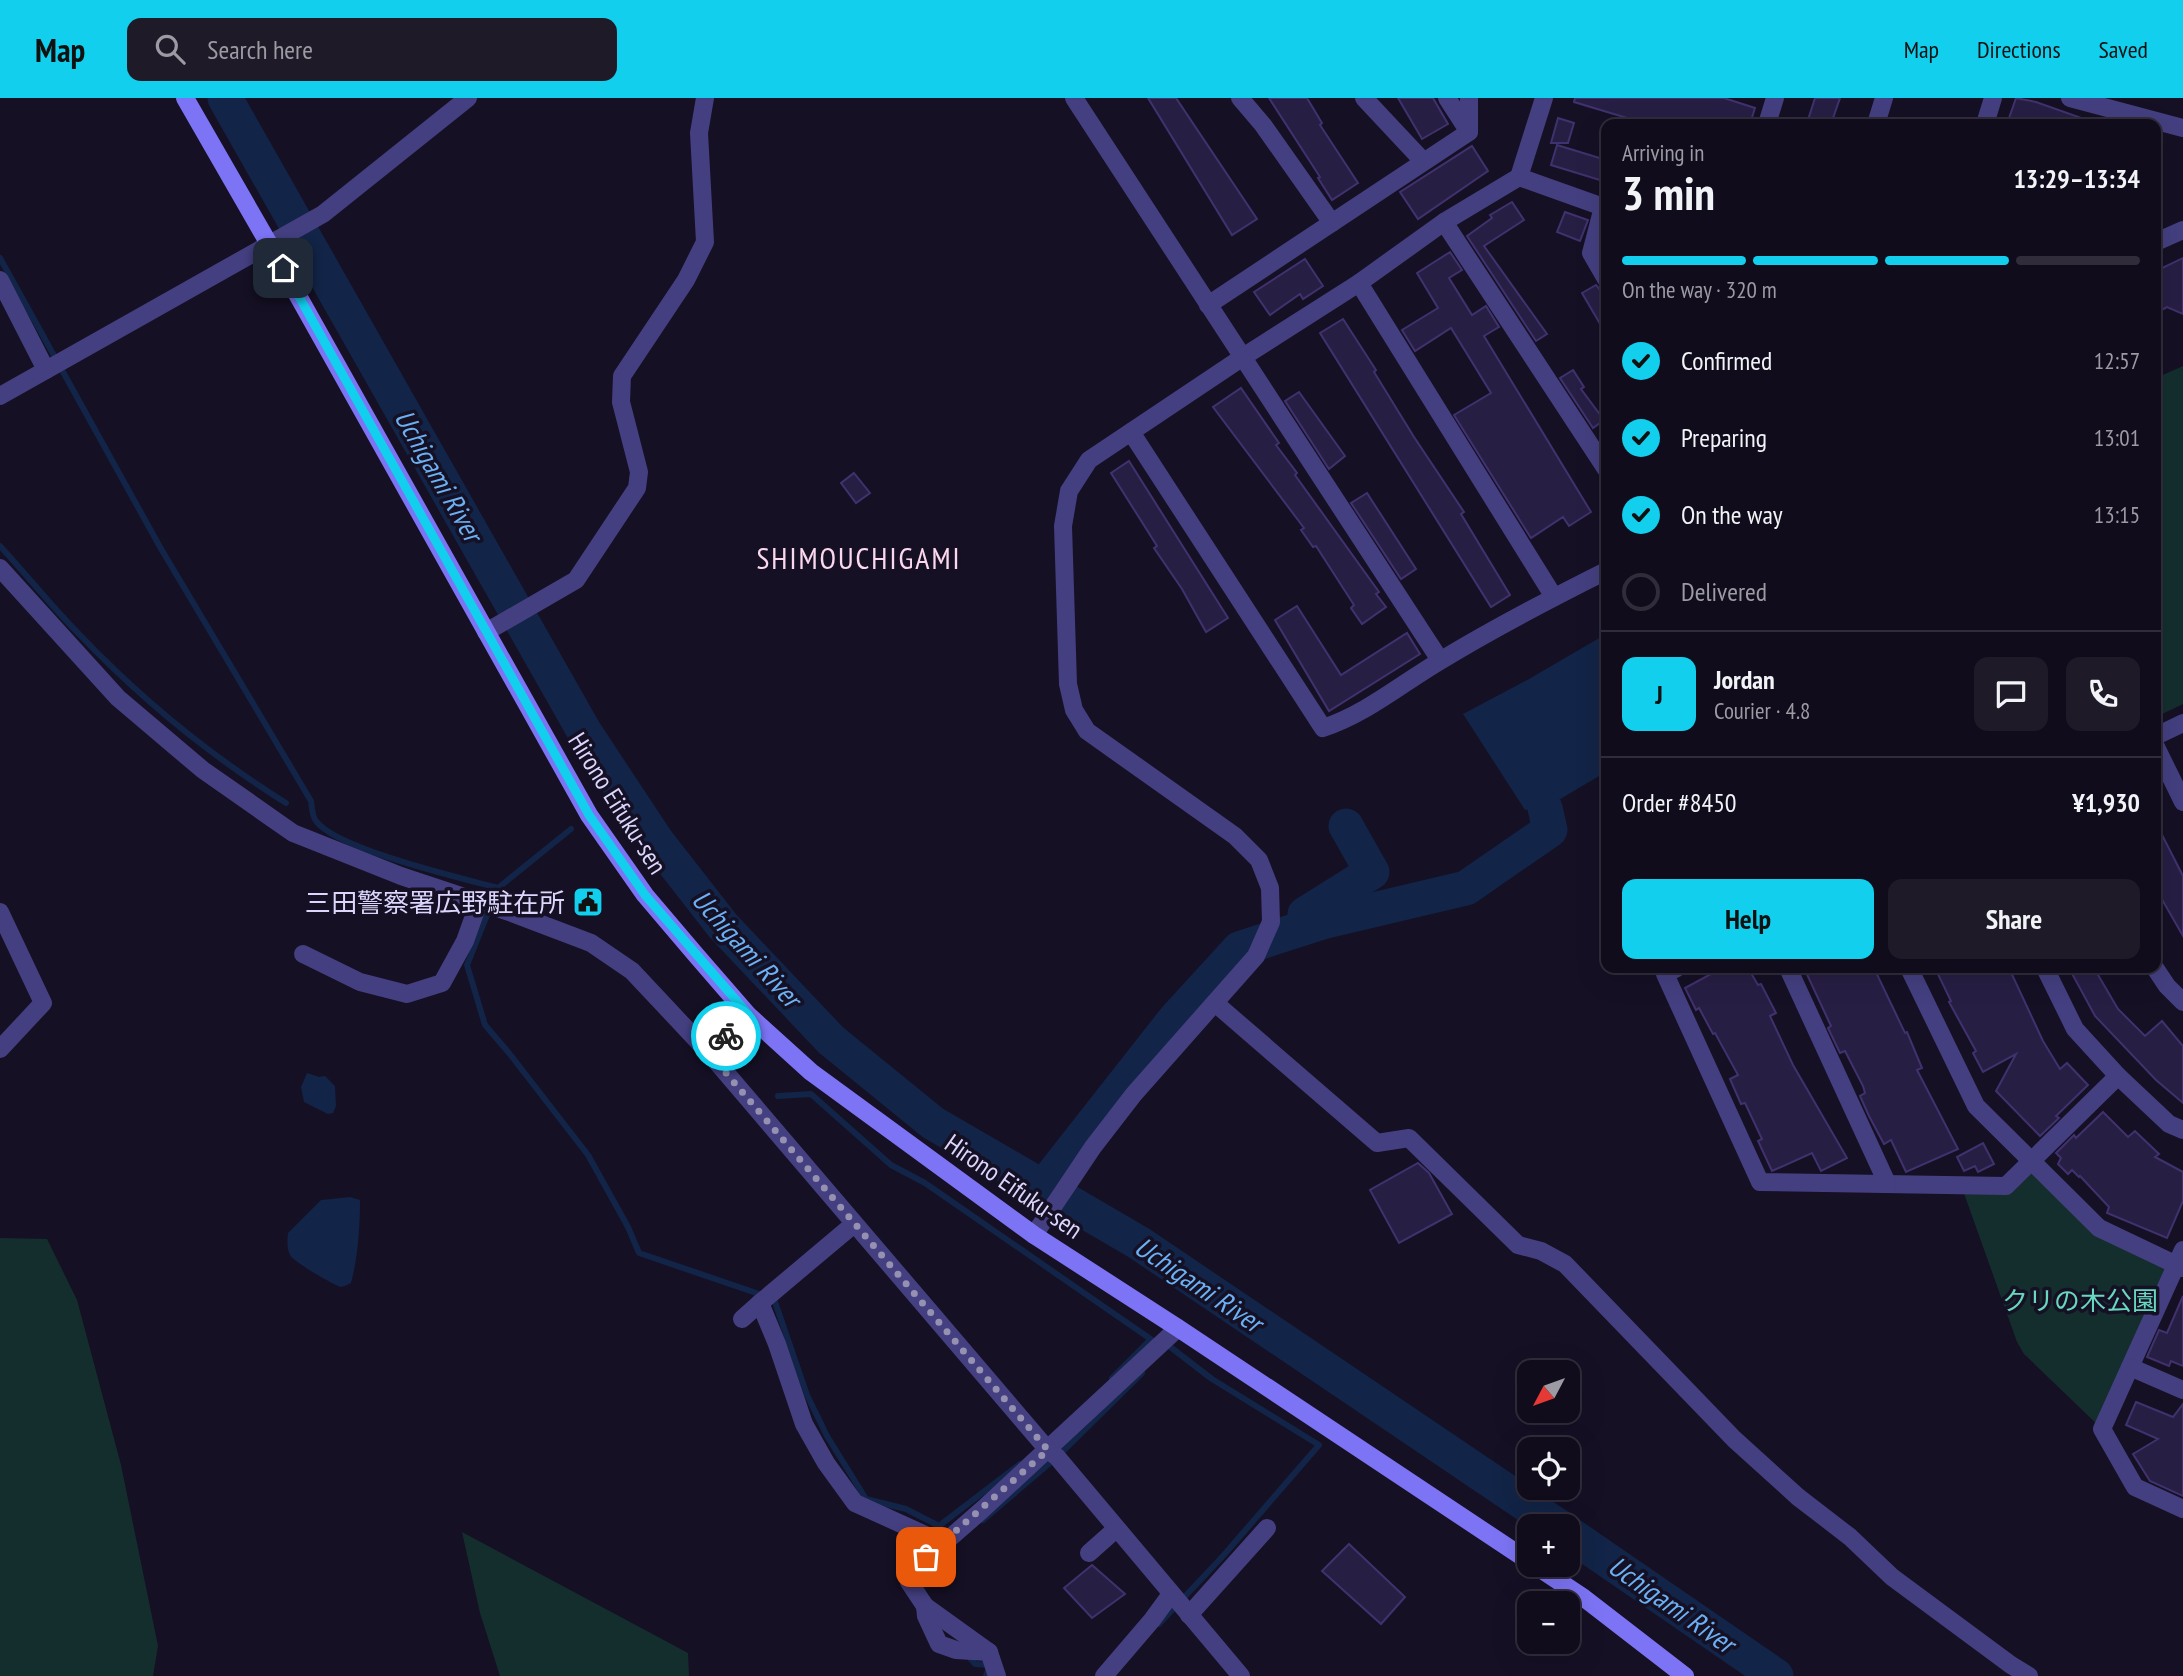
<!DOCTYPE html>
<meta charset="utf-8">
<style>
body{margin:0;font-family:"PT Sans Narrow","Noto Sans JP",sans-serif;background:#1e1a28;color:#f1f3f6;height:100vh;display:flex;flex-direction:column;font-size:26px;white-space:nowrap}
*{box-sizing:border-box;margin:0}
p{font-size:23px;color:#9c9ba3}
.icon{flex:none;width:38px;height:38px;fill:none;stroke:currentColor;stroke-width:2;stroke-linecap:round;stroke-linejoin:round}
.map{position:relative;flex:1;overflow:hidden}
.details{position:absolute;left:1601px;top:21px;width:560px;height:854px;display:flex;flex-direction:column;background:#100c1b;border-radius:14px;box-shadow:0 7px 28px #0002,0 0 0 2px #302c3a}
.details>*{flex:none}
.needle{width:46px;rotate:229deg}
.controls{position:absolute;left:1517px;top:1262px;display:grid;gap:14px}
.controls a{display:grid;place-items:center;width:63px;height:63px;border-radius:14px;background:#100c1b;box-shadow:0 7px 28px #0002,0 0 0 2px #302c3a;font-size:35px}
.pin{position:absolute;display:grid;place-items:center;width:60px;height:60px;color:#fff;margin:-30px;border-radius:14px;box-shadow:0 4px 10px #0006}
.courier{position:absolute;display:grid;place-items:center;width:70px;height:70px;margin:-35px;border:5px solid #11cfed;border-radius:50%;background:#fff;color:#222;box-shadow:0 2px 9px #0007}
.summary em{font-style:normal;font-weight:700}
.summary div{display:flex;flex-direction:column-reverse}
.summary{display:flex;align-items:center;justify-content:space-between;height:119px;padding:0 21px}
h1{font-size:46px;font-weight:700;line-height:52px}
.bar{display:grid;grid-template-columns:repeat(4,1fr);gap:10px 7px;align-content:center;height:84px;padding:0 21px}
.bar i{height:9px;border-radius:5px;background:#302c3a}
.bar .active{background:#11cfed}
.bar p{grid-column:span 4}
.line{display:flex;align-items:center;gap:18px;padding:0 21px;border-top:2px solid #302c3a}
.line div{flex:1}
.round{display:grid;place-items:center;flex:none;width:74px;height:74px;border-radius:14px;background:#1e1a28}
ol{padding:0 21px;list-style:none}
li{display:flex;align-items:center;gap:21px;height:77px}
li p{margin-inline-start:auto}
li .icon{padding:7px;border-radius:50%;background:#11cfed;color:#111;stroke-width:4}
li:last-child{color:#9c9ba3}
li i{width:38px;height:38px;border:4px solid #302c3a;border-radius:50%}
.button{display:flex;gap:14px;margin-top:auto;padding:14px 21px}
.button a{flex:1;height:80px;border-radius:14px;background:#11cfed;color:#111;font-size:28px;font-weight:700;line-height:80px;text-align:center}
.button a+a{background:#1e1a28;color:#f1f3f6}
header{display:flex;align-items:center;gap:42px;box-sizing:border-box;height:98px;padding:0 35px;background:#11cfed;color:#111}
header strong{font-size:33px}
nav{display:flex;gap:38px;margin-inline-start:auto;font-size:24px}
.search{width:490px;height:63px;background:#1e1a28;display:flex;align-items:center;gap:18px;box-sizing:border-box;padding:0 24px;border-radius:14px;color:#9c9ba3;font-size:26px}
.map>svg:first-child{display:block}
</style>
<header>
<strong>Map</strong>
<div class="search"><svg class="icon" aria-label="search" viewBox="0 0 24 24"><circle cx="10" cy="10" r="6"/><path d="M15 15l6 6"/></svg>Search here</div>
<nav><a>Map</a><a>Directions</a><a>Saved</a></nav>
</header>
<div class="map">
<svg width="2183" height="1578" viewBox="0 0 2183 1578">
<rect width="100%" height="100%" fill="#151024"/>
<!-- green -->
<g fill="#142e2e">
<polygon points="2183,268 2183,606 2156,619 2156,280"/>
<polygon points="2031,1063 2099,1130 2176,1167 2102,1331 2024,1256 2017,1244 1961,1087 2006,1088"/>
<polygon points="0,1140 47,1141 77,1202 121,1367 158,1548 153,1578 0,1578"/>
<polygon points="462,1434 688,1555 689,1578 500,1578 480,1515"/>
</g>
<!-- water -->
<g fill="#122447">
<polygon points="1606,536 1606,674 1545,710 1525,712 1463,616 1529,581"/>
<polygon points="307,975 319,979 325,978 335,988 336,1008 333,1015 328,1016 304,1004 301,989"/>
<path d="M 350,1099 L 360,1102 C 360,1129 358,1159 351,1185 C 349,1186 343,1189 341,1189 C 335,1188 292,1163 290,1157 C 287,1151 287,1142 288,1135 L 321,1102 Z"/>
</g>
<g fill="none" stroke-linecap="round" stroke-linejoin="round">
<!-- stream -->
<g stroke="#122447" stroke-width="6">
<path d="M 0,160 L 160,449 L 311,703 C 312,709 312,718 316,723 C 336,751 461,780 498,790"/>
<path d="M 0,448 C 27,477 51,508 79,536 C 140,600 211,658 286,705"/>
<polyline points="571,731 498,790 467,867 485,927 509,955 588,1057 628,1129 639,1155 774,1201 807,1297 827,1338 866,1401 906,1411 939,1428 1020,1366"/>
<polyline points="778,998 811,996 891,1067 925,1085 1152,1242"/>
<polyline points="1112,1280 1150,1242"/>
<polyline points="983,1422 1057,1359 1142,1275"/>
<polyline points="923,1493 921,1489 929,1467"/>
<polyline points="1159,1526 1223,1458 1319,1347 1212,1281 1169,1248 1162,1246"/>
<polyline points="969,1555 969,1559 975,1566 990,1567 986,1578"/>
</g>
<!-- river -->
<g stroke="#122447" stroke-width="35">
<polyline points="225,0 584,633 656,742 723,828 831,942 933,1025 1139,1145 1558,1428"/>
<polyline points="1305,824 1305,816 1372,774 1346,728"/>
<polyline points="1043,1089 1175,921 1239,851 1322,824 1466,790 1550,732 1545,710"/>
<polyline points="1568,1435 1776,1578"/>
</g>
</g>
<!-- building -->
<g fill="#271e44" stroke="#40326e" stroke-width="2">
<polygon points="1148,0 1176,0 1257,121 1232,137"/>
<polygon points="1269,0 1307,0 1322,25 1320,27 1358,85 1332,102 1318,80 1320,79"/>
<polygon points="1398,0 1433,0 1448,26 1422,41"/>
<polygon points="1575,0 1724,0 1755,10 1750,26 1647,26 1574,4"/>
<polygon points="1815,0 1840,0 1831,26 1819,26 1808,22"/>
<polygon points="2016,0 2036,4 2090,23 2089,26 2007,26"/>
<polygon points="1558,20 1574,25 1568,45 1551,45"/>
<polygon points="1557,47 1606,62 1606,84 1551,67"/>
<polygon points="1472,48 1488,73 1418,121 1400,94"/>
<polygon points="1512,104 1524,122 1484,148 1547,236 1536,243 1467,138 1492,120 1490,117"/>
<polygon points="1565,114 1588,122 1580,143 1557,134"/>
<polygon points="1450,154 1462,172 1449,180 1472,217 1486,208 1499,229 1484,238 1591,414 1569,428 1563,419 1531,440 1454,317 1491,295 1451,230 1415,253 1402,232 1438,210 1417,175"/>
<polygon points="2183,160 2183,216 2167,209 2156,215 2156,173"/>
<polygon points="1305,161 1323,188 1303,201 1300,196 1270,217 1254,194"/>
<polygon points="1596,187 1606,199 1606,236 1582,195"/>
<polygon points="1343,221 1376,272 1374,274 1414,339 1464,414 1461,416 1510,497 1491,509 1320,235"/>
<polygon points="1573,272 1584,289 1581,291 1604,322 1593,330 1560,280"/>
<polygon points="1241,290 1279,345 1276,347 1297,375 1295,377 1379,494 1376,496 1386,509 1362,526 1351,510 1354,507 1316,448 1313,449 1301,432 1304,430 1213,309"/>
<polygon points="1299,294 1345,358 1329,371 1285,303"/>
<polygon points="1129,363 1228,520 1206,534 1182,491 1154,450 1157,448 1111,375"/>
<polygon points="854,375 870,395 856,405 841,385"/>
<polygon points="1367,395 1416,471 1401,481 1351,405"/>
<polygon points="1297,508 1341,577 1407,535 1420,556 1329,613 1275,522"/>
<polygon points="2156,725 2183,778 2183,838 2156,791"/>
<polygon points="1722,870 1748,870 1758,887 1761,886 1776,915 1770,918 1793,967 1847,1060 1821,1073 1812,1055 1772,1073 1758,1043 1762,1041 1745,1005 1741,1006 1730,981 1738,977 1715,935 1713,936 1699,910 1696,912 1685,890"/>
<polygon points="1804,870 1874,870 1905,935 1907,934 1922,970 1917,972 1958,1051 1906,1074 1891,1042 1884,1046 1869,1018 1860,998 1865,995 1863,988 1845,953 1840,955 1828,930 1831,928"/>
<polygon points="1935,870 2009,870 2043,943 2060,971 2067,965 2088,987 2056,1018 2059,1020 2040,1038 1996,993 2016,956 1983,974 1973,955 1976,953 1949,904 1951,903"/>
<polygon points="2069,870 2094,870 2118,911 2145,938 2162,923 2183,948 2183,1005 2156,982 2095,918"/>
<polygon points="2103,1014 2128,1039 2135,1033 2159,1056 2155,1059 2183,1074 2183,1103 2167,1140 2107,1115 2109,1109 2080,1078 2079,1079 2072,1072 2068,1076 2058,1066 2061,1060 2056,1055 2074,1037 2076,1040"/>
<polygon points="1983,1045 1994,1066 1978,1074 1975,1068 1964,1073 1957,1059"/>
<polygon points="1418,1065 1429,1075 1452,1116 1399,1145 1370,1092"/>
<polygon points="2183,1198 2183,1268 2171,1263 2169,1268 2147,1259 2159,1232 2167,1235"/>
<polygon points="2136,1304 2173,1319 2183,1306 2183,1398 2150,1383 2133,1356 2158,1341 2126,1327"/>
<polygon points="1349,1446 1405,1499 1381,1526 1322,1473"/>
<polygon points="1092,1467 1125,1496 1092,1520 1064,1490"/>
</g>
<g fill="none" stroke-linecap="round" stroke-linejoin="round">
<!-- minor -->
<g stroke="#443f80" stroke-width="18">
<polyline points="1074,0 1440,562"/>
<polyline points="1240,0 1263,27 1332,125"/>
<polyline points="1364,0 1423,63"/>
<polyline points="1447,0 1469,34"/>
<polyline points="2070,0 2183,30"/>
<polyline points="1767,26 1775,0"/>
<polyline points="1985,26 1993,0"/>
<polyline points="1519,79 1606,110"/>
<polyline points="1603,109 1591,155 1606,181"/>
<polyline points="1444,124 1606,371"/>
<polyline points="2156,144 2183,132"/>
<polyline points="0,182 46,272"/>
<polyline points="1359,185 1554,499"/>
<polyline points="1208,207 1469,34 1469,0"/>
<polyline points="0,298 323,116 468,0"/>
<path d="M 1131,334 L 1323,630 C 1366,616 1401,586 1440,563 C 1494,530 1550,501 1606,473"/>
<polyline points="486,534 576,482 637,390 639,374 621,304 622,278 686,182 705,144 699,35 705,0"/>
<polyline points="2156,638 2183,625"/>
<polyline points="2156,649 2183,704"/>
<polyline points="0,814 43,905 0,951"/>
<polyline points="303,856 360,884 407,896 442,885 465,843 479,804"/>
<polyline points="1677,870 1665,876 1760,1084 2006,1088 2118,978 2169,1026 2183,1032"/>
<polyline points="1788,870 1887,1085"/>
<polyline points="1909,870 1976,1008 2099,1130 2183,1170"/>
<polyline points="2045,870 2075,931 2118,978"/>
<polyline points="1215,905 1377,1045 1409,1040 1518,1147 1541,1153 1565,1166 1734,1341 1798,1399 1850,1439 1892,1479 2011,1567 2029,1578"/>
<polyline points="854,1126 760,1205 777,1246 804,1326 826,1365 855,1405 943,1445"/>
<polyline points="1034,1137 1093,1049 1134,996 1256,858 1271,824 1270,790 1259,762 1235,738 1087,633 1074,612 1068,586 1063,428 1069,393 1089,362 1243,259 1359,185 1444,124 1519,79 1544,0"/>
<polyline points="2183,1152 2102,1331 2135,1389 2183,1411"/>
<polyline points="742,1221 760,1205"/>
<polyline points="2130,1269 2183,1292"/>
<polyline points="1089,1455 1116,1431"/>
<polyline points="925,1508 926,1518 939,1546 956,1552 989,1554"/>
<polyline points="1189,1517 1267,1430"/>
<polyline points="997,1578 989,1554 925,1508 909,1484 911,1474 983,1411 1178,1230"/>
<polyline points="1104,1578 1152,1522 1171,1496"/>
</g>
<!-- tertiary -->
<g stroke="#443f80" stroke-width="18">
<polyline points="1876,26 1884,0"/>
<polyline points="0,470 118,600 203,672 293,735 401,778 512,815 591,845 632,873 709,955 1048,1352 1057,1359 1241,1578"/>
<polyline points="2155,870 2167,888 2183,904"/>
<polyline points="709,955 748,917"/>
</g>
<!-- secondary -->
<g stroke="#7d74f5" stroke-width="18">
<polyline points="185,0 269,146 589,717 645,797 696,857 748,917 811,974 1034,1137 1178,1230 1530,1464"/>
<polyline points="1533,1466 1584,1500 1685,1578"/>
</g>
</g>
<g fill="none" stroke-linecap="round" stroke-linejoin="round">
<!-- done -->
<polyline stroke="#9691b0" stroke-width="7" stroke-dasharray="0 12.6" points="726,938 709,955 1048,1352 926,1459"/>
<!-- route -->
<polyline stroke="#11cfed" stroke-width="9" points="283,170 589,717 645,797 748,916 726,938"/>
</g>
<!-- icons -->
<defs>
<g id="civic-square" transform="scale(1.575)"><rect x="-9" y="-9" width="18" height="18" rx="4" fill="#11cfed" stroke="#151024"/><path d="M-.6-6.5H3V-4.5H.6V-3L4-1V1h2V6H-6V1h2V-1L-.6-3ZM-1.2 2.5V6h2.4V2.5Z" fill="#111"/></g>
</defs>
<g fill-rule="evenodd">
<use href="#civic-square" x="588" y="804"/>
</g>
<g text-anchor="middle" dominant-baseline="central" stroke-width="7" stroke-linejoin="round" paint-order="stroke">
<!-- street labels -->
<g font-size="26" fill="#dcd6fc" stroke="#151024">
<text transform="translate(618 705) rotate(58)">Hirono Eifuku-sen</text>
<text transform="translate(1014 1088) rotate(35)">Hirono Eifuku-sen</text>
</g>
<!-- poi labels -->
<g font-size="26" fill="#dcd6fc" stroke="#151024" text-anchor="end">
<text x="565" y="804">三田警察署広野駐在所</text>
</g>
<!-- park labels -->
<g font-size="26" fill="#67d7c0" stroke="#151024">
<text x="2080" y="1202">クリの木公園</text>
</g>
<!-- water labels -->
<g font-size="28" font-style="italic" fill="#6cb0f4" stroke="#151024">
<text transform="translate(439 377) rotate(60)">Uchigami River</text>
<text transform="translate(747 850) rotate(48)">Uchigami River</text>
<text transform="translate(1199 1186) rotate(34)">Uchigami River</text>
<text transform="translate(1672 1506) rotate(35)">Uchigami River</text>
</g>
<!-- quarter labels -->
<g font-size="30" letter-spacing="2" fill="#fcd8ee" stroke="#151024">
<text x="859" y="459">SHIMOUCHIGAMI</text>
</g>
</g>
</svg>
<div class="controls">
<a><svg class="needle" viewBox="-14 -14 28 28"><path d="M0-13l5 13h-10z" fill="#e53935"/><path d="M0 13l5-13h-10z" fill="#9c9ba3"/></svg></a>
<a><svg class="icon" aria-label="locate" viewBox="0 0 24 24"><circle cx="12" cy="12" r="6"/><path d="M12 2v4M12 18v4M2 12h4M18 12h4"/></svg></a>
<a>+</a>
<a>−</a>
</div>
<div class="pin" style="left:926px;top:1459px;background:#ea580c"><svg class="icon" aria-label="bag" viewBox="0 0 24 24"><path d="M5 8h14l-1 12H6zM9 8a3 3 0 0 1 6 0"/></svg></div>
<div class="pin" style="left:283px;top:170px;background:#1f2937"><svg class="icon" aria-label="home" viewBox="0 0 24 24"><path d="M3 11l9-7 9 7M6 9v11h12V9"/></svg></div>
<div class="courier" style="left:726px;top:938px"><svg class="icon" aria-label="bike" viewBox="0 0 24 24"><circle cx="6" cy="16" r="4"/><circle cx="18" cy="16" r="4"/><path d="M6 16l4-8h5l3 8M10 8l3 8H6M13 5h3"/></svg></div>
<section class="details">
<div class="summary"><div><h1>3 min</h1><p>Arriving in</p></div><em>13:29–13:34</em></div>
<div class="bar"><i class="active"></i><i class="active"></i><i class="active"></i><i></i><p>On the way · 320 m</p></div>
<ol>
<li><svg class="icon" aria-label="check" viewBox="0 0 24 24"><path d="M5 12l5 5 9-10"/></svg>Confirmed<p>12:57</p></li>
<li><svg class="icon" aria-label="check" viewBox="0 0 24 24"><path d="M5 12l5 5 9-10"/></svg>Preparing<p>13:01</p></li>
<li><svg class="icon" aria-label="check" viewBox="0 0 24 24"><path d="M5 12l5 5 9-10"/></svg>On the way<p>13:15</p></li>
<li><i></i>Delivered</li>
</ol>
<div class="line" style="height:126px"><b class="round" style="background:#11cfed;color:#111">J</b><div><b>Jordan</b><p>Courier · 4.8</p></div><a class="round"><svg class="icon" aria-label="chat" viewBox="0 0 24 24"><path d="M4 5h16v11H9l-5 4z"/></svg></a><a class="round"><svg class="icon" aria-label="phone" viewBox="0 0 24 24"><path d="M5 4h4l2 5-3 2q2 4 5 5l2-3 5 2v4C11 20 4 13 5 4z"/></svg></a></div>
<div class="line" style="height:91px"><div>Order #8450</div><b>¥1,930</b></div>
<div class="button"><a>Help</a><a>Share</a></div>
</section>
</div>
